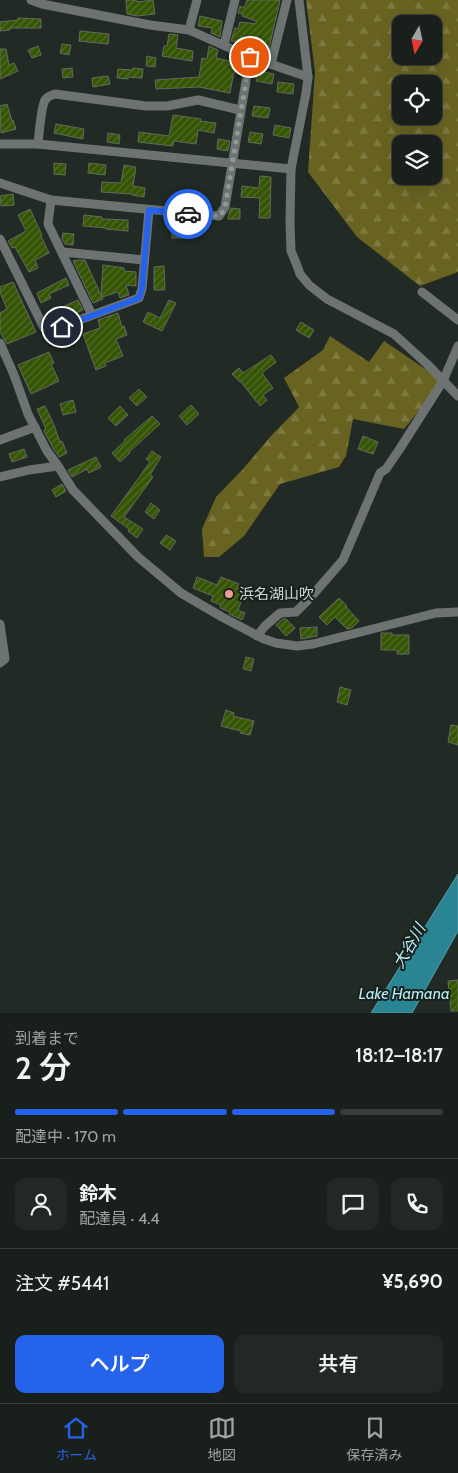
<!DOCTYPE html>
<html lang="ja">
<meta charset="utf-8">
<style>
body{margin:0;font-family:Cabin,"Noto Sans JP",sans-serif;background:#222824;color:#f1f3f6;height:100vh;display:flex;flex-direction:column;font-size:19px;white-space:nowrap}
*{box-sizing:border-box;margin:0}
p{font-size:16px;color:#9fa3a3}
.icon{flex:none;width:28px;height:28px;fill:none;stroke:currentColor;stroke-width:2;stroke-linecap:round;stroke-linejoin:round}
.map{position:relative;height:1013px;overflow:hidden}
.side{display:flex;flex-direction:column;background:#19201b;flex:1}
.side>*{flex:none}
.needle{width:32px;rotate:189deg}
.tools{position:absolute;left:392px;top:15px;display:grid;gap:10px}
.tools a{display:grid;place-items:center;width:50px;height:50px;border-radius:10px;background:#19201b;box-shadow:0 5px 20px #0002,0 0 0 1px #373e3a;font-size:25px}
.pin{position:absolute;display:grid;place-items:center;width:42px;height:42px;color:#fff;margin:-21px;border:2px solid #fff;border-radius:50%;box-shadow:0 1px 5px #0007}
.courier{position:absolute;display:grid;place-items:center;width:50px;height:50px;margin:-25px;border:4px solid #2563eb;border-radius:50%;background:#fff;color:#222;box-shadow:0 1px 6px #0007}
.head em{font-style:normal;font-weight:600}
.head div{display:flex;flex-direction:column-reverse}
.head{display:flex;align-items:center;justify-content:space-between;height:85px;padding:0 15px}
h1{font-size:32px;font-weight:600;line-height:38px}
.bar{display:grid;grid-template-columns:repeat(4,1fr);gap:8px 5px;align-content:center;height:60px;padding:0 15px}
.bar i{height:6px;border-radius:4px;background:#373e3a}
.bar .on{background:#2563eb}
.bar p{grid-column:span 4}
.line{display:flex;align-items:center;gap:12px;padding:0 15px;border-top:1px solid #373e3a}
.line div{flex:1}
.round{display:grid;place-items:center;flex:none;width:52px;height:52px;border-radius:10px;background:#222824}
.cta{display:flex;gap:10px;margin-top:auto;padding:10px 15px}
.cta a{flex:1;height:58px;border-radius:10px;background:#2563eb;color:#fff;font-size:20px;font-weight:600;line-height:58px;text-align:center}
.cta a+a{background:#222824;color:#f1f3f6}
.dock{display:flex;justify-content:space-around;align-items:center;height:70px;border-top:1px solid #373e3a;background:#19201b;font-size:14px;color:#9fa3a3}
.dock a{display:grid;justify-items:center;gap:2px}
.dock .on{color:#2563eb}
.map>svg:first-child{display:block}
</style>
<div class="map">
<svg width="458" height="1013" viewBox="0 0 458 1013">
<defs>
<pattern id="forest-firs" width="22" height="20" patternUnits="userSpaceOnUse" patternTransform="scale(1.25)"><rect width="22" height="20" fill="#696322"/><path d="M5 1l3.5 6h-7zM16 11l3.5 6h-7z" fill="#7d7941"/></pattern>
<pattern id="building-hatch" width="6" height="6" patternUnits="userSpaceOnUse" patternTransform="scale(1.25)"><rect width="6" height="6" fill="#355505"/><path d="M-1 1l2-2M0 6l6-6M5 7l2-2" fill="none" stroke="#516d29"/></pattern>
</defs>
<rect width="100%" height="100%" fill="#212a24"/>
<!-- forest -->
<g fill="url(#forest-firs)" fill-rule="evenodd">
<path d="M 306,0 L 458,0 L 458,272 L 420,286 L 357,237 L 308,172 L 315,72 ZM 401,24 L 434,24 L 434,56 L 401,56 ZM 401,84 L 434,84 L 434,116 L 401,116 ZM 401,144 L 434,144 L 434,176 L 401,176 Z"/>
<polygon points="330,336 369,362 384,341 443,381 404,429 353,419 346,456 339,467 280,484 244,536 219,557 204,557 202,529 216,497 243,469 271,436 299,407 284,378 323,350"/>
</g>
<!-- water -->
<polygon fill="#298494" stroke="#5b9da7" points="458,874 458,931 412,1013 371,1013"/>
<!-- building -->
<g fill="url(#building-hatch)" stroke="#646a5f">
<polygon points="126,0 136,0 137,2 153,0 155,14 137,16 127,14"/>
<polygon points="247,0 277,0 280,1 268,52 260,50 261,45 242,41 241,42 231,41 235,28 238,29 240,22 256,24 256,21 242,16 243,14 238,13 240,6 244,8"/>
<polygon points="200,16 222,21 220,37 211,33 212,28 198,26"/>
<polygon points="18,18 41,19 41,28 10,28 10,30 0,31 0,22 18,20"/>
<polygon points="80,31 109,34 108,44 79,41"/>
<polygon points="169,34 178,35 176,48 193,51 192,61 162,56 164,46 167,46"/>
<polygon points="62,44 71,45 69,55 60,53"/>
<polygon points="38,46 41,55 32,58 28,50"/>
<polygon points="209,46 218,50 216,58 243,64 241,73 234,72 230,93 199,87 156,89 155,80 199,77 202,58 207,59"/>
<polygon points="0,49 6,49 9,65 14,63 18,71 0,79"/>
<polygon points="147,56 156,58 155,67 146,66"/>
<polygon points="72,68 73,77 63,78 62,69"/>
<polygon points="133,68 143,69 142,78 128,77 128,79 117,78 118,69 132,70"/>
<polygon points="258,71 274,74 272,84 256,81"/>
<polygon points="108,76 110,84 93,87 92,78"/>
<polygon points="278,82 294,84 293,94 277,92"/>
<polygon points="7,104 12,121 13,120 16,129 1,133 0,106"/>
<polygon points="254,106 270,108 268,118 252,116"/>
<polygon points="173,115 201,119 200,121 216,123 214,133 198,130 196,144 174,141 173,146 138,142 139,132 169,136"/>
<polygon points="56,124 84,129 83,139 54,133"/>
<polygon points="275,125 291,128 289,138 273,135"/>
<polygon points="250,132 263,134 261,144 248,142"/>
<polygon points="108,133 120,135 119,144 107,142"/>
<polygon points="218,139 230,141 228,151 217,149"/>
<polygon points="54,163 66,164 65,175 54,174"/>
<polygon points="89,163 106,165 105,175 88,173"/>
<polygon points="124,165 136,167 133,186 145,188 144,197 132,195 132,194 101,192 102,182 121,183"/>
<polygon points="260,176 271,177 270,218 259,218 260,198 241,197 242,186 259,188"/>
<polygon points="13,194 14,205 1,206 0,196"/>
<polygon points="231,208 240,209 240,219 228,219 229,213"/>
<polygon points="30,209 42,235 41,236 49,253 35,260 38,268 29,272 15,247 12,248 8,241 26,231 18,215"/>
<polygon points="84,215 102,217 102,219 128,220 128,231 106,229 106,228 83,226"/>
<polygon points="172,227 184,228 183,238 172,238"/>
<polygon points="63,233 74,234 73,245 65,244 62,239"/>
<polygon points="77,260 85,260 101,295 103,265 124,268 124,271 136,272 136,286 126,285 129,295 120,298 118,292 102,297 103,299 93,303 73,261"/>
<polygon points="164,266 165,290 154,290 154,267"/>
<polygon points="66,278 69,285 49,294 51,298 41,303 37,293"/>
<polygon points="13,282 36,332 7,344 0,332 0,313 7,309 0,292 0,287"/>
<polygon points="78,300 83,310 53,323 49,313"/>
<polygon points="169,300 176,303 162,331 143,322 148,312 160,318"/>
<polygon points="118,313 122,327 124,326 127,335 116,339 123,356 105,363 106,366 96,370 83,334 100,328 98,320"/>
<polygon points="301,322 314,330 309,338 296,330"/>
<polygon points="49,352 54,363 51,364 59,381 31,394 18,365"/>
<polygon points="271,355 276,362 262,373 273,388 263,395 267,400 260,406 241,382 240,382 232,374 239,368 243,373"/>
<polygon points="139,389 147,397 137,406 129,398"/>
<polygon points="73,400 76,412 63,415 60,404"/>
<polygon points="191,405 199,414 187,425 179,416"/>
<polygon points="45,406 54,425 60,442 62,441 67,453 59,457 53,448 45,433 44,430 46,429 37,409"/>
<polygon points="120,406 128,415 116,426 108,418"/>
<polygon points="152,416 160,424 129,452 130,453 120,462 112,453 125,441 124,440"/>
<polygon points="363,436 378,442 373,454 358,449"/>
<polygon points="24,449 27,457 12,462 9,454"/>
<polygon points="152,451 161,457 150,475 153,477 124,517 143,529 137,538 128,531 129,529 111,516 150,462 146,459"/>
<polygon points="96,457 101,467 89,473 87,469 72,477 68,470"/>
<polygon points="62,484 66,491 56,497 52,490"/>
<polygon points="151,503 160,510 154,519 145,512"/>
<polygon points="166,535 176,541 170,550 160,543"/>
<polygon points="197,577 217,585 221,577 239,584 237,588 245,591 238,610 245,613 242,620 229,614 230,612 220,608 221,605 211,601 213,596 193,588"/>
<polygon points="339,598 347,606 346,607 359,621 352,628 347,629 335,617 327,625 319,617"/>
<polygon points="283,619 286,619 295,628 286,636 276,625"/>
<polygon points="317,627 317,636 301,639 300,628"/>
<polygon points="381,633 392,633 392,635 409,635 409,654 397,654 397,650 381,650"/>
<polygon points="246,657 254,659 251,671 243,669"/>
<polygon points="340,687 351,690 347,705 337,702"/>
<polygon points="226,710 234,713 233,716 254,721 250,735 240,733 241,731 221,726"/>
<polygon points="451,725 458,726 458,745 448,742"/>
<polygon points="458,980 458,1011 451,1011 448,981"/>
</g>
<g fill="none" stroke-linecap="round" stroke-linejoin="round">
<!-- minor -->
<g stroke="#6d7372" stroke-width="9">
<polyline points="31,0 42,4 150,25 189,30 250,57 308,77"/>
<polyline points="299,0 308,77 306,93 291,169 290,222 291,251 296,263 300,274 309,285 327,299 394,334 427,364 458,396"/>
<polyline points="189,30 197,0"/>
<polyline points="224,45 235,0"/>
<polyline points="271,64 287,0"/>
<polyline points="0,144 38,144 291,169"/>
<path d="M 38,144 C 39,135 41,107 45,100 C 48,96 52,95 55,94 L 146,106 L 167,106 L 198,100 L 240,110"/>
<polyline points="0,183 51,200 219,216 225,207 250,57"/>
<polyline points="51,200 48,224 92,315"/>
<polyline points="0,239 44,328 48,330 52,330 139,298 142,289 149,210"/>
<polyline points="63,252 144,260"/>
<polyline points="422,292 458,320"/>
<polyline points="0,343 14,375 28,414 47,451 58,466 73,490 138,557 181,593 222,617 264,639 276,643 297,646 313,644 436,613 458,612"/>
<polyline points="0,440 35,427"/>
<polyline points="0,477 29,470 58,466"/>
<polyline points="0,624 5,659 0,663"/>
<polyline points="257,636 265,626 280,613 296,612 310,598 343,560 380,473 386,469 399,450 443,381 458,346"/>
</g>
</g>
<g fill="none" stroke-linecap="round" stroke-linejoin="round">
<!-- done -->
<polyline stroke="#929a95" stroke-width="5" stroke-dasharray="0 9" points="188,214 216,216 221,215 225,207 250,57"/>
<!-- route -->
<polyline stroke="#2563eb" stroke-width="6" points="62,327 139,298 142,289 149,210 188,214"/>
</g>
<!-- markers -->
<circle fill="#f59b97" stroke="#17211b" stroke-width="2" cx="229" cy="594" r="5"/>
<g text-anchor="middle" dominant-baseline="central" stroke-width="4" stroke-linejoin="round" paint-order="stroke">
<!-- poi labels -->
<g font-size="15" fill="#cfd6d2" stroke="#17211b" text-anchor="start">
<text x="239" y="594">浜名湖山吹</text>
</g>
<!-- water labels -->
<g font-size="16" font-style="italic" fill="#b9edf7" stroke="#17211b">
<text transform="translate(409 946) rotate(-60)">大谷川</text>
<text x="404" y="993">Lake Hamana</text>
</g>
</g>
</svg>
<div class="tools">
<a><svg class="needle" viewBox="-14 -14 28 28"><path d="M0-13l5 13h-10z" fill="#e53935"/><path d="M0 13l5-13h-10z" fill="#9fa3a3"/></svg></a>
<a><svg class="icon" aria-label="locate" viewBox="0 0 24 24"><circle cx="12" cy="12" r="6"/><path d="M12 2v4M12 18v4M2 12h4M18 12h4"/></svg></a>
<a><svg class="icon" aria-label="layers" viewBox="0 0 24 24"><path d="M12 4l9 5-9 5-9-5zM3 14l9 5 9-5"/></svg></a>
</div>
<div class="pin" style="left:250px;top:57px;background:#ea580c"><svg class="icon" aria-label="bag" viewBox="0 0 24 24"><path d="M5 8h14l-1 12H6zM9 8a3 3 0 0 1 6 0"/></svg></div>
<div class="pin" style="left:62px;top:327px;background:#1f2937"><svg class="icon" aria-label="home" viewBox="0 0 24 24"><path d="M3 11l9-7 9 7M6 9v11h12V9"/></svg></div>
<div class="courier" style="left:188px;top:214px"><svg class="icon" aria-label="car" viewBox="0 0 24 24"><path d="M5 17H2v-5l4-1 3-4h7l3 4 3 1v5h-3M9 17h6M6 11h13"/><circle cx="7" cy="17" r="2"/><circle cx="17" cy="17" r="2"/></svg></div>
</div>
<section class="side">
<div class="head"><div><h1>2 分</h1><p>到着まで</p></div><em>18:12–18:17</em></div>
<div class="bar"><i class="on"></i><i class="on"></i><i class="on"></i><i></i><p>配達中 · 170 m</p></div>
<div class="line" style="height:90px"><a class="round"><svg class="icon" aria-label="person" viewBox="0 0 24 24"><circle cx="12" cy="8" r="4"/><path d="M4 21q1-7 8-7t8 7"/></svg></a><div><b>鈴木</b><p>配達員 · 4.4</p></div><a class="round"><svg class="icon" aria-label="chat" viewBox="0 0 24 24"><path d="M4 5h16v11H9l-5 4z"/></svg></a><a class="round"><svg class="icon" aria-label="phone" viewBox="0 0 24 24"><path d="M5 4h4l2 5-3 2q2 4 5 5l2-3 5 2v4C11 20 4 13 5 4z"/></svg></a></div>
<div class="line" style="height:65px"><div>注文 #5441</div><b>¥5,690</b></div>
<div class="cta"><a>ヘルプ</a><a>共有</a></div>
</section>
<nav class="dock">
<a class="on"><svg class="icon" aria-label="home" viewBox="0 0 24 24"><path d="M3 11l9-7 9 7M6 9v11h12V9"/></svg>ホーム</a>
<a><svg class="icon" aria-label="map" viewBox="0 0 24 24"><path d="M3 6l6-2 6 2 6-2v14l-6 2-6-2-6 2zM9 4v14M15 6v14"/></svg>地図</a>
<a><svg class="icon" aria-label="saved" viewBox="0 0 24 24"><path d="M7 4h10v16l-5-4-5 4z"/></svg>保存済み</a>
</nav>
